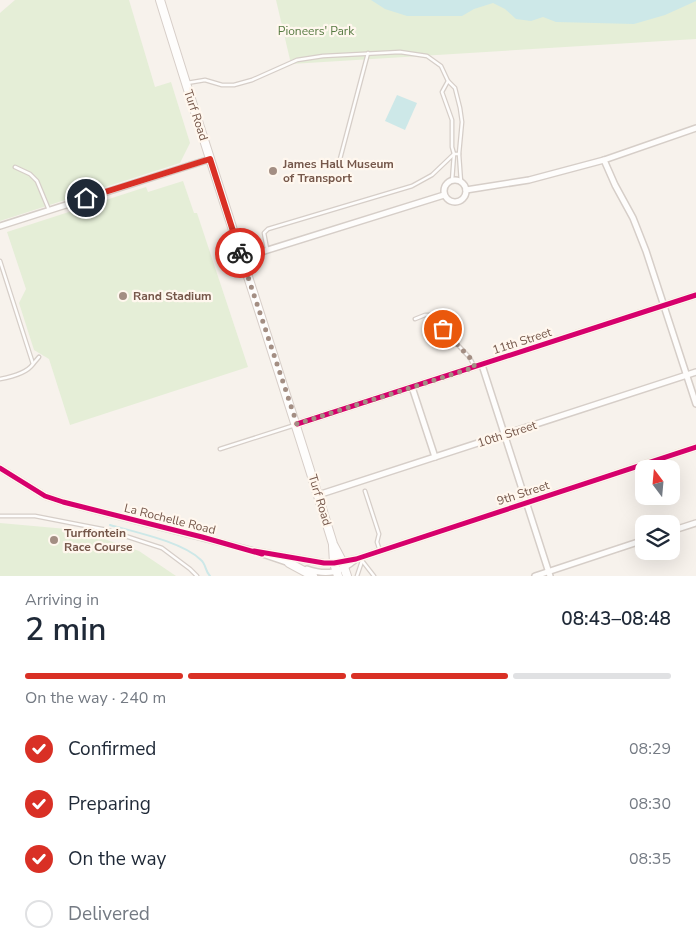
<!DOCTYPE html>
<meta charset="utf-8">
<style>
body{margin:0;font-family:"Nunito Sans",sans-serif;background:#f2f2f3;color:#1f2937;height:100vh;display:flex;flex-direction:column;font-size:19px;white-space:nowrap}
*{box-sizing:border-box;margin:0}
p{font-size:16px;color:#747a83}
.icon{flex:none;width:28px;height:28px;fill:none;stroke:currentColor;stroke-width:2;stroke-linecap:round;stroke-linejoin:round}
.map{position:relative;height:576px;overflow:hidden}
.side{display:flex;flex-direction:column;background:#fff;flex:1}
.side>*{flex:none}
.needle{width:32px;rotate:344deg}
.controls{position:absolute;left:635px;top:460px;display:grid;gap:10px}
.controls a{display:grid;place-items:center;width:45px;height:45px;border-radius:10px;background:#fff;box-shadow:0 5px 20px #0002;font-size:25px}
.pin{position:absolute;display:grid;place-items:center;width:42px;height:42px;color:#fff;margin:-21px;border:2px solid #fff;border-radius:50%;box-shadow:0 1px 5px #0007}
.courier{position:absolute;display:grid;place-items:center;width:50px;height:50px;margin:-25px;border:4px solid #d93025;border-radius:50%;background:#fff;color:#222;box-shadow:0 1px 6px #0007}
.overview em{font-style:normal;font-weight:600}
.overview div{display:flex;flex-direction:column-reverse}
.overview{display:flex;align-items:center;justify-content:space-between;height:85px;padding:0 25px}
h1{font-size:32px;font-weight:600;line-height:38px}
.bar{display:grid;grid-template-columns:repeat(4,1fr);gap:8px 5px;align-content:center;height:60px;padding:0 25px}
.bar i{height:6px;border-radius:4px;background:#e0e1e3}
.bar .active{background:#d93025}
.bar p{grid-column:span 4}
ol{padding:0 25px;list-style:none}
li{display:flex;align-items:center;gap:15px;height:55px}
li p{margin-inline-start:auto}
li .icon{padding:5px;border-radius:50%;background:#d93025;color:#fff;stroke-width:4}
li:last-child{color:#747a83}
li i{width:28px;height:28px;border:2px solid #e0e1e3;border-radius:50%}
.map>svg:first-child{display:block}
</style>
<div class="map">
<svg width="696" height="576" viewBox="0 0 696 576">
<rect width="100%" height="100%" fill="#f7f2ec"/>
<!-- green -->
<g fill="#e5eed7">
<polygon points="15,0 129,0 155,87 171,82 190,143 180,163 0,221 0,13"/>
<polygon points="276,0 696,0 696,39 291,64"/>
<polygon points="183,181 194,213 197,213 248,367 70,425 49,359 34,350 19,303 26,289 7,232 146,187 148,192"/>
<polygon points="0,523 78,530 139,551 176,576 0,576"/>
</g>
<!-- water -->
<g fill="#cde8e8">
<polygon points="371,0 696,0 696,1 665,15 634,24 556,22 543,17 531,21 516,19 505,9 493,3 474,9 462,16 407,16 385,9"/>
<polygon points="397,95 417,103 405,130 385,121"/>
</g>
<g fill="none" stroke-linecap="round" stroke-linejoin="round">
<!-- stream -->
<path stroke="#cde8e8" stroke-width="2" d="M 110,525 C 135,532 183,542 201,560 C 206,564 205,571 210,576"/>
<!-- lane casing -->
<g stroke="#d6cec8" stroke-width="5">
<g id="lane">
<polyline points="448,81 442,92 452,120 452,147 454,154 452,181"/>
<polyline points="187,83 205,80 222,85 234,85 252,80 297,60 323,56 400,52 427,56 441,66 448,81 455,88 460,108 462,122 459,154 461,182"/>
<polyline points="340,159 368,53"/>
<polyline points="15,167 30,174 37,181 49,210"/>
<polyline points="267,249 264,233 268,229 412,186 432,175 454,154 459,154"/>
<path d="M 0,261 L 33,364 C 27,373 11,377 0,379"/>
<polyline points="415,319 425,315 430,315 470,358 474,366"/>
<polyline points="33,364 39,357"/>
<polyline points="220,449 295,425"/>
<polyline points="365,491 379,534 377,542 380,551"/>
<polyline points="0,516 35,516 107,530 162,548 190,569 197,576"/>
<polyline points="360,558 374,576"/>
<polyline points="357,576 362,561"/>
</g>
</g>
<!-- street casing -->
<g stroke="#d6cec8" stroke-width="8">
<g id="street">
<polyline points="604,160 615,185 633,218 646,251 696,404"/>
<circle cx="455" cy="191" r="11"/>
<polyline points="466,190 529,180 604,160 696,128"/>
<polyline points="0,226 210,159"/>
<polyline points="242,258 444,195"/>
<polyline points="482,365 550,576"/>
<polyline points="412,387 435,457"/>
<polyline points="297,424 696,295"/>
<polyline points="0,468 45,496 63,502 254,551 292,564"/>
<polyline points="318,495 696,372"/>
<polyline points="671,531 696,523"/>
<polyline points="254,551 324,563 334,563 356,559 696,447"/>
<path d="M 307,569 C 327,576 340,573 356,559"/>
<polyline points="535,576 644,540"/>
</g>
</g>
<!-- secondary casing -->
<g stroke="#d7cec8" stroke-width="10">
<g id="secondary">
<path d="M 160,0 C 216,182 277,362 333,544 L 342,561 L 347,576"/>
<polyline points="333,546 334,563 338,576"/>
<polyline points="289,563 313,576"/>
</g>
</g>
<!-- lane -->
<use href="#lane" stroke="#fefdfc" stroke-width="2.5"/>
<!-- street -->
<use href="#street" stroke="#fefdfc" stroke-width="5"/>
<!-- secondary -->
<use href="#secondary" stroke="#fefdfc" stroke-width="8"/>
<!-- cycleway casing -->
<g stroke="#fff7ee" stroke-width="8">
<g id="cycleway">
<polyline points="297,424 696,295"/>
<polyline points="0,468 45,496 63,502 202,537 262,554"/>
<polyline points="254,551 324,563 334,563 356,559 696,447"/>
</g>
</g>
<!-- cycleway -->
<use href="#cycleway" stroke="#d6006c" stroke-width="5"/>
</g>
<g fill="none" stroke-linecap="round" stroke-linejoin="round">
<!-- done -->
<polyline stroke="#a38e83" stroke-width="5" stroke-dasharray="0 9" points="240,253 297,424 475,367 470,358 443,329"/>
<!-- route -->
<polyline stroke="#d93025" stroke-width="6" points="86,198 210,159 240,253"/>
</g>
<!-- markers -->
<g fill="#a38e83" stroke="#fff7ee" stroke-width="2">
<circle cx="273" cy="171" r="5"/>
<circle cx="123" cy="296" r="5"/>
<circle cx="54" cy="540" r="5"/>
</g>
<g text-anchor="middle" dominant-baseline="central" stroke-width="4.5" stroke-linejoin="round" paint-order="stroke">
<!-- park labels -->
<g font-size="12" fill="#587b43" stroke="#fff7ee">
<text x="316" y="31">Pioneers' Park</text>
</g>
<!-- street labels -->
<g font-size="12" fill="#76584b" stroke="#fff7ee">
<text transform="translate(196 115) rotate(72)">Turf Road</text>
<text transform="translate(522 341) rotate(-18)">11th Street</text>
<text transform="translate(507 434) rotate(-18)">10th Street</text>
<text transform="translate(523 493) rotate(-18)">9th Street</text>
<text transform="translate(320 500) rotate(73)">Turf Road</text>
<text transform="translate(170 519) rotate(14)">La Rochelle Road</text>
</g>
<!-- poi labels -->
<g font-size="12" font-weight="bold" fill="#76584b" stroke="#fff7ee" text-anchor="start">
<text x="283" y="164">James Hall Museum<tspan x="283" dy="14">of Transport</tspan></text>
<text x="133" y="296">Rand Stadium</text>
<text x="64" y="533">Turffontein<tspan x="64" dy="14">Race Course</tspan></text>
</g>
</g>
</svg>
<div class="controls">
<a><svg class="needle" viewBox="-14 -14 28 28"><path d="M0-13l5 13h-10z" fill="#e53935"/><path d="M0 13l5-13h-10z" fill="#747a83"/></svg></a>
<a><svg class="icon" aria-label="layers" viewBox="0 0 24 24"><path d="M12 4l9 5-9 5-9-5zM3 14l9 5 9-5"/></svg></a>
</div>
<div class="pin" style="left:443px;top:329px;background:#ea580c"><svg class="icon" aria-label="bag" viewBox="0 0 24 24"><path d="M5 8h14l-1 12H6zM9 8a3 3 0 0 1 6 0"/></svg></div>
<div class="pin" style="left:86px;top:198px;background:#1f2937"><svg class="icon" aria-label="home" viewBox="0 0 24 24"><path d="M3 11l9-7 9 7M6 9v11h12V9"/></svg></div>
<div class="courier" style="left:240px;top:253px"><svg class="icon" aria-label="bike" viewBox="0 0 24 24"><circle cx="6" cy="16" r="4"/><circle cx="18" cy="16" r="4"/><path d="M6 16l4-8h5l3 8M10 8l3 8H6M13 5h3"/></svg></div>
</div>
<section class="side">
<div class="overview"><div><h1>2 min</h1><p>Arriving in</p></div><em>08:43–08:48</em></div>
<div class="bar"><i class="active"></i><i class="active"></i><i class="active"></i><i></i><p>On the way · 240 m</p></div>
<ol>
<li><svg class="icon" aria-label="check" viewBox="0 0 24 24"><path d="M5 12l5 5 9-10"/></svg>Confirmed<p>08:29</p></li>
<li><svg class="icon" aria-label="check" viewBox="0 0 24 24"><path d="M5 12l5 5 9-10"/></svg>Preparing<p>08:30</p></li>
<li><svg class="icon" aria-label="check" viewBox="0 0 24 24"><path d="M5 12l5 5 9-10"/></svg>On the way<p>08:35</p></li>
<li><i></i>Delivered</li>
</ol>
</section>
